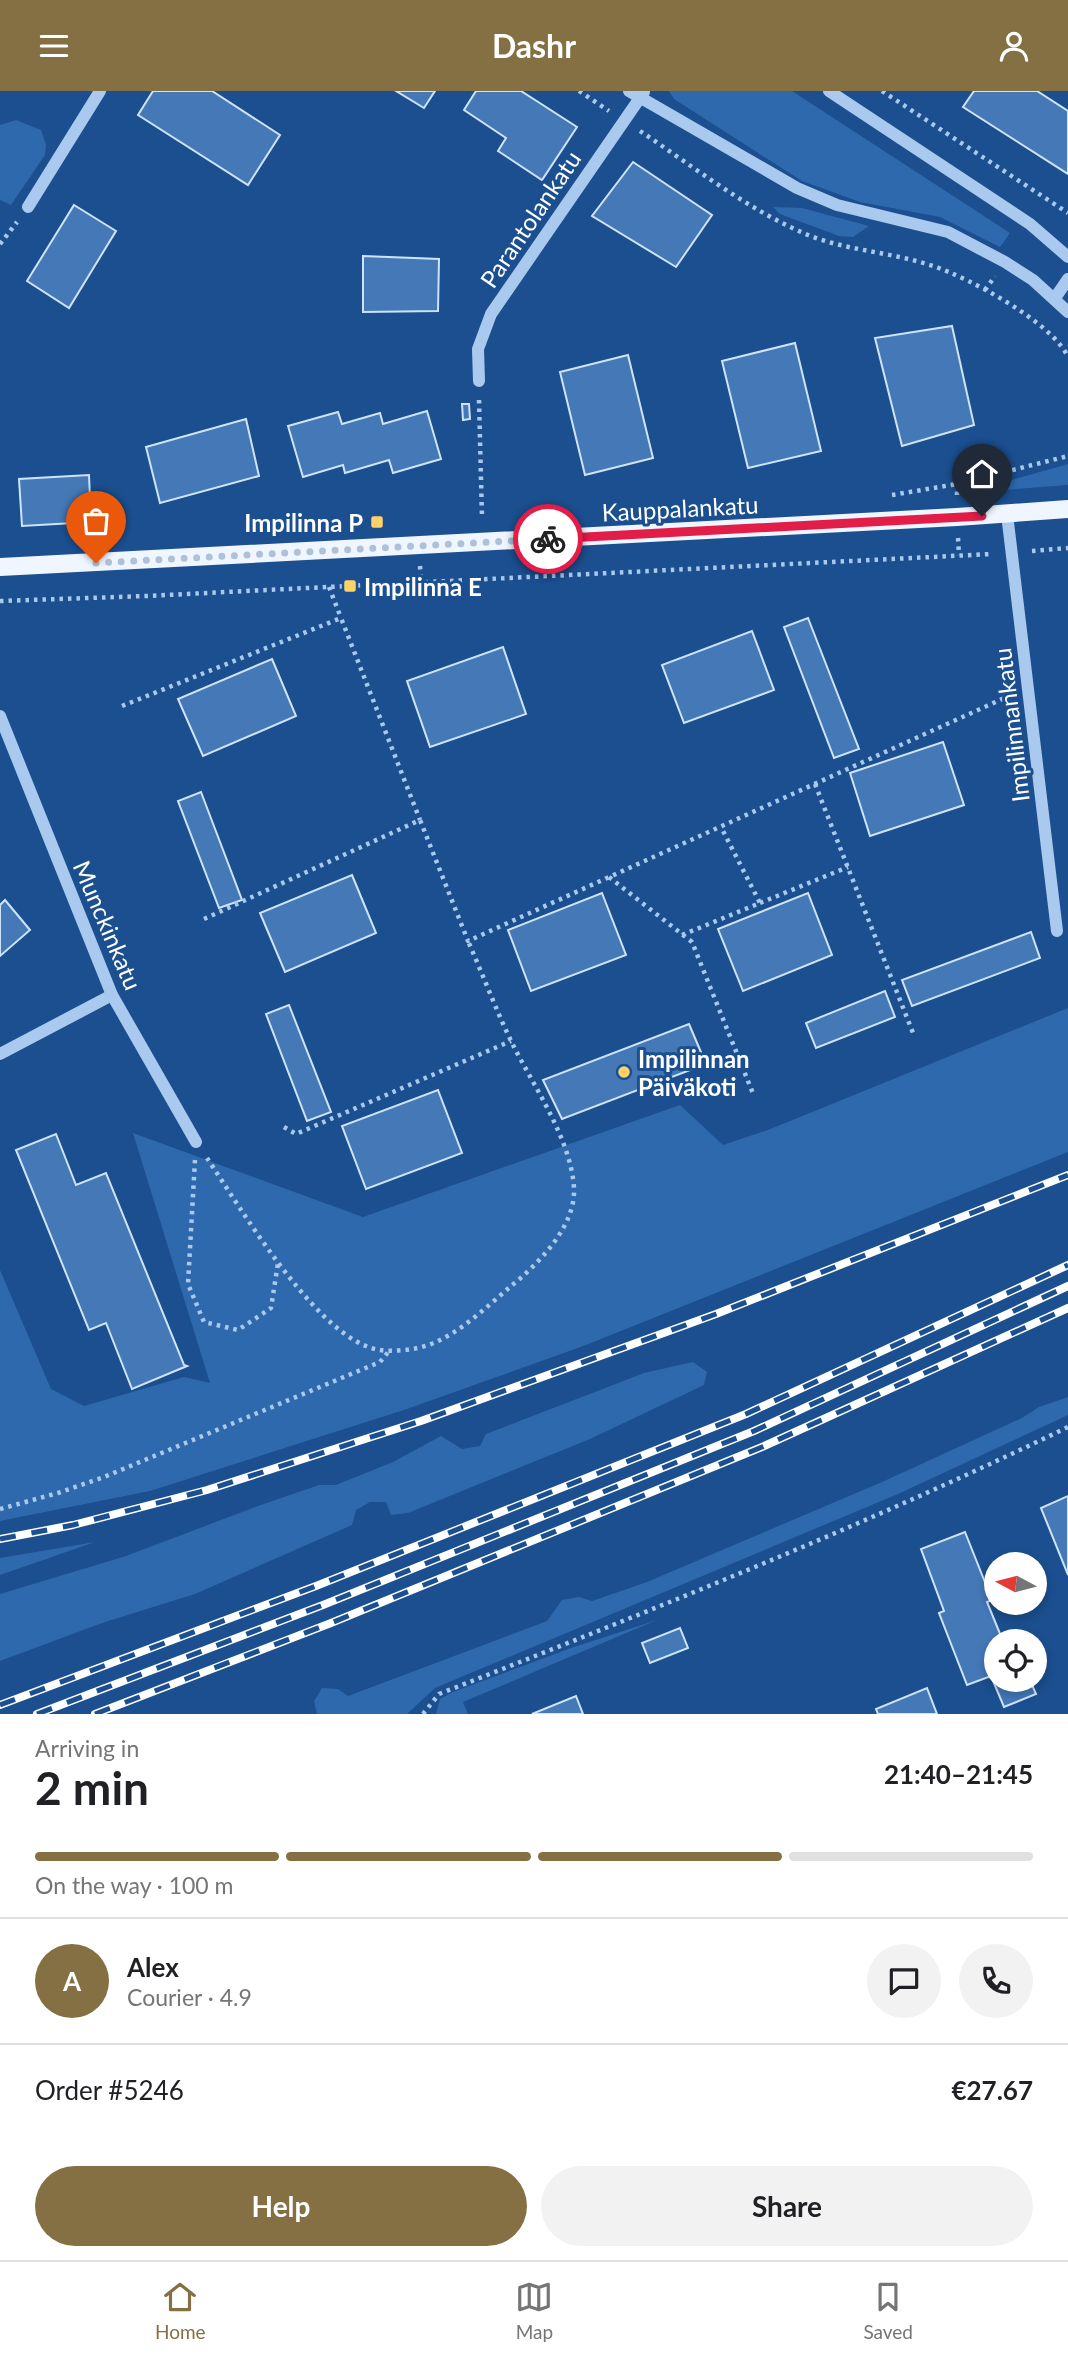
<!DOCTYPE html>
<meta charset="utf-8">
<style>
body{margin:0;font-family:Lato,sans-serif;background:#f2f2f2;color:#202124;height:100vh;display:flex;flex-direction:column;font-size:26px;white-space:nowrap}
*{box-sizing:border-box;margin:0}
p{font-size:23px;color:#757577}
.icon{flex:none;width:38px;height:38px;fill:none;stroke:currentColor;stroke-width:2;stroke-linecap:round;stroke-linejoin:round}
.map{position:relative;height:1623px;overflow:hidden}
.drawer{display:flex;flex-direction:column;background:#fff;flex:1}
.drawer>*{flex:none}
.needle{width:46px;rotate:277deg}
.controls{position:absolute;left:984px;top:1461px;display:grid;gap:14px}
.controls a{display:grid;place-items:center;width:63px;height:63px;border-radius:50%;background:#fff;box-shadow:0 4px 10px #0003;font-size:35px}
.pin{position:absolute;display:grid;place-items:center;width:60px;height:60px;color:#fff;margin:-72px -30px;border-radius:50% 50% 50% 0;rotate:-45deg;box-shadow:0 0 7px #0007}
.pin .icon{rotate:45deg}
.courier{position:absolute;display:grid;place-items:center;width:70px;height:70px;margin:-35px;border:5px solid #e11d48;border-radius:50%;background:#fff;color:#222;box-shadow:0 2px 9px #0007}
.summary em{font-style:normal;font-weight:700}
.summary div{display:flex;flex-direction:column-reverse}
.summary{display:flex;align-items:center;justify-content:space-between;height:119px;padding:0 35px}
h1{font-size:46px;font-weight:700;line-height:52px}
.bar{display:grid;grid-template-columns:repeat(4,1fr);gap:10px 7px;align-content:center;height:84px;padding:0 35px}
.bar i{height:9px;border-radius:5px;background:#e0e0e0}
.bar .selected{background:#847042}
.bar p{grid-column:span 4}
.line{display:flex;align-items:center;gap:18px;padding:0 35px;border-top:2px solid #e0e0e0}
.line div{flex:1}
.round{display:grid;place-items:center;flex:none;width:74px;height:74px;border-radius:37px;background:#f2f2f2}
.button{display:flex;gap:14px;margin-top:auto;padding:14px 35px}
.button a{flex:1;height:80px;border-radius:42px;background:#847042;color:#fff;font-size:28px;font-weight:700;line-height:80px;text-align:center}
.button a+a{background:#f2f2f2;color:#202124}
header{display:flex;justify-content:space-between;align-items:center;height:91px;padding:0 35px;background:#847042;color:#fff;font-size:32px;font-weight:700}
.dock{display:flex;justify-content:space-around;align-items:center;height:98px;border-top:2px solid #e0e0e0;background:#fff;font-size:19px;color:#757577}
.dock a{display:grid;justify-items:center;gap:4px}
.dock .selected{color:#847042}
.map>svg:first-child{display:block}
</style>
<header><svg class="icon" aria-label="menu" viewBox="0 0 24 24"><path d="M4 6h16M4 12h16M4 18h16"/></svg>Dashr<svg class="icon" aria-label="person" viewBox="0 0 24 24"><circle cx="12" cy="8" r="4"/><path d="M4 21q1-7 8-7t8 7"/></svg></header>
<div class="map">
<svg width="1068" height="1623" viewBox="0 0 1068 1623">
<rect width="100%" height="100%" fill="#1b4f8f"/>
<!-- green -->
<g fill="#2e69ad">
<polygon points="669,0 792,0 1010,142 1000,156 940,126 860,111 802,90 674,8"/>
<polygon points="16,29 41,39 46,54 45,64 11,114 0,109 0,34"/>
<polygon points="773,116 802,117 869,135 853,146 839,145 780,123"/>
<polygon points="1068,373 1068,394 966,402"/>
<polygon points="1068,917 1068,1061 586,1254 407,1318 150,1400 0,1430 0,1179 51,1298 84,1315 184,1286 210,1292 133,1042 363,1126 680,1014 723,1054 768,1039"/>
<polygon points="693,1271 707,1281 704,1294 590,1348 408,1422 391,1424 386,1411 370,1411 356,1419 352,1434 195,1503 102,1532 0,1570 0,1503 126,1465 258,1415 319,1394 336,1394 393,1371 441,1345 462,1358 480,1355 486,1343 644,1282"/>
<polygon points="1068,1306 1068,1324 898,1403 435,1597 407,1623 317,1623 314,1610 322,1597 338,1598 348,1605 547,1530 562,1509 579,1506 592,1510 647,1491 882,1391 1022,1327 1039,1316"/>
<polygon points="95,1451 0,1484 0,1467"/>
<polygon points="657,1529 463,1611 468,1623 436,1623 440,1608 453,1601 571,1557"/>
</g>
<!-- building -->
<g fill="#4478b7" stroke="#cfe3fa" stroke-width="2">
<polygon points="153,0 212,0 280,44 248,94 138,24"/>
<polygon points="396,0 435,0 424,17"/>
<polygon points="476,0 521,0 577,36 542,89 498,60 506,47 464,19"/>
<polygon points="974,0 1037,0 1068,20 1068,83 963,16"/>
<polygon points="633,71 712,124 676,176 592,125"/>
<polygon points="74,114 116,140 69,217 27,190"/>
<polygon points="363,165 439,168 438,220 363,221"/>
<polygon points="952,235 974,334 902,355 875,247"/>
<polygon points="795,252 821,360 748,377 722,270"/>
<polygon points="628,264 653,367 585,384 560,281"/>
<polygon points="462,313 469,313 470,328 463,329"/>
<polygon points="427,320 441,368 393,382 389,369 345,382 343,374 303,386 288,335 338,321 342,333 380,322 383,333"/>
<polygon points="246,328 259,385 160,412 146,356"/>
<polygon points="89,384 91,431 22,435 19,388"/>
<polygon points="808,527 859,658 834,667 784,536"/>
<polygon points="752,540 774,599 684,632 662,574"/>
<polygon points="503,556 526,623 430,656 407,590"/>
<polygon points="272,568 296,625 203,665 178,608"/>
<polygon points="943,651 964,714 870,745 850,682"/>
<polygon points="201,701 242,809 219,817 178,710"/>
<polygon points="352,784 376,842 285,881 260,822"/>
<polygon points="602,802 626,864 531,900 508,839"/>
<polygon points="808,802 832,864 743,900 718,838"/>
<polygon points="5,809 30,839 0,865 0,814"/>
<polygon points="1031,841 1040,867 912,915 902,889"/>
<polygon points="885,900 895,926 816,957 806,932"/>
<polygon points="289,914 331,1021 307,1030 266,923"/>
<polygon points="689,933 706,973 562,1028 543,989"/>
<polygon points="438,999 462,1062 366,1098 342,1035"/>
<polygon points="56,1043 76,1094 106,1082 184,1274 187,1275 132,1298 106,1232 89,1239 16,1059"/>
<polygon points="1068,1405 1068,1484 1041,1417"/>
<polygon points="965,1441 992,1509 987,1511 1003,1550 996,1550 996,1589 1030,1589 1036,1603 1004,1616 991,1585 967,1594 939,1522 944,1520 921,1458"/>
<polygon points="680,1537 688,1557 650,1572 642,1552"/>
<polygon points="927,1597 937,1623 878,1623 876,1618"/>
<polygon points="576,1605 583,1623 532,1623"/>
</g>
<g fill="none" stroke-linecap="round" stroke-linejoin="round">
<!-- path -->
<g stroke="#a9c9ee" stroke-width="4.5" stroke-dasharray="3.5 5" stroke-linecap="butt">
<polyline points="579,0 609,20"/>
<polyline points="882,0 1068,122"/>
<path d="M 640,40 C 694,76 748,119 808,144 C 848,160 892,161 933,175 C 969,187 1052,231 1068,266"/>
<polyline points="0,153 17,131"/>
<polyline points="985,199 995,185"/>
<polyline points="479,309 482,427"/>
<polyline points="892,404 957,393"/>
<polyline points="957,404 957,393 1068,365"/>
<polyline points="958,447 959,464"/>
<polyline points="1032,460 1068,457"/>
<polyline points="420,475 421,491"/>
<polyline points="329,496 341,527"/>
<polyline points="0,510 146,505 992,463"/>
<polyline points="122,615 341,527 420,729"/>
<polyline points="815,693 913,942"/>
<polyline points="609,786 692,851 754,1005"/>
<polyline points="760,812 848,776"/>
<polyline points="204,828 420,729 468,850 1011,604"/>
<polyline points="682,844 760,812 721,736"/>
<polyline points="284,1036 296,1043 511,950"/>
<path d="M 207,1067 C 241,1118 310,1233 366,1255 C 381,1262 401,1260 418,1257 C 453,1249 483,1219 510,1196 C 537,1174 576,1136 574,1097 C 571,1048 534,996 512,952 C 496,919 483,884 468,850"/>
<polyline points="195,1069 188,1193 204,1231 238,1239 271,1217 278,1172"/>
<polyline points="0,1418 58,1402 104,1386 380,1271 389,1260"/>
<path d="M 423,1623 L 439,1603 C 652,1519 862,1436 1068,1336"/>
</g>
<!-- minor -->
<g stroke="#a9c9ee" stroke-width="12">
<polyline points="629,0 797,97 837,114 948,141 1005,171 1033,189 1068,221"/>
<polyline points="829,0 1030,133 1068,166"/>
<polyline points="28,116 100,0"/>
<polyline points="1055,207 1068,188"/>
<polyline points="479,290 478,258 491,223 644,1"/>
<polyline points="1007,423 1057,840"/>
<polyline points="0,625 112,904 196,1051"/>
<polyline points="0,963 112,904"/>
</g>
<!-- major -->
<polyline stroke="#f0f6ff" stroke-width="18" points="0,476 957,426 1068,418"/>
<!-- rail casing -->
<g stroke="#fff" stroke-width="8">
<g id="rail">
<polyline points="0,1448 73,1434 207,1399 421,1330 716,1223 1068,1084"/>
<polyline points="0,1614 316,1495 746,1323 1068,1174"/>
<polyline points="37,1623 323,1514 754,1340 1068,1195"/>
<polyline points="95,1623 331,1532 762,1356 1068,1217"/>
</g>
</g>
<!-- rail -->
<use href="#rail" stroke="#1b4f8f" stroke-width="5" stroke-dasharray="16" stroke-linecap="butt"/>
</g>
<g fill="none" stroke-linecap="round" stroke-linejoin="round">
<!-- done -->
<polyline stroke="#afc1d8" stroke-width="7" stroke-dasharray="0 12.6" points="96,472 548,448"/>
<!-- route -->
<polyline stroke="#e11d48" stroke-width="9" points="548,448 982,425"/>
</g>
<!-- markers -->
<g fill="#ffd166" stroke="#1b4f8f" stroke-width="2.5">
<rect x="370" y="424" width="14" height="14" rx="3.5"/>
<rect x="343" y="488" width="14" height="14" rx="3.5"/>
<circle cx="624" cy="981" r="7"/>
</g>
<g text-anchor="middle" dominant-baseline="central" stroke-width="6" stroke-linejoin="round" paint-order="stroke">
<!-- street labels -->
<g font-size="24" fill="#fff" stroke="#1b4f8f">
<text transform="translate(530 128) rotate(-56)">Parantolankatu</text>
<text transform="translate(680 417) rotate(-3)">Kauppalankatu</text>
<text transform="translate(1011 634) rotate(-97)">Impilinnankatu</text>
<text transform="translate(108 834) rotate(67)">Munckinkatu</text>
</g>
<!-- poi labels -->
<g font-size="24" font-weight="bold" fill="#fff" stroke="#1b4f8f" text-anchor="start">
<text x="363" y="431" text-anchor="end">Impilinna P</text>
<text x="364" y="495">Impilinna E</text>
<text x="638" y="967">Impilinnan<tspan x="638" dy="28">Päiväkoti</tspan></text>
</g>
</g>
</svg>
<div class="controls">
<a><svg class="needle" viewBox="-14 -14 28 28"><path d="M0-13l5 13h-10z" fill="#e53935"/><path d="M0 13l5-13h-10z" fill="#757577"/></svg></a>
<a><svg class="icon" aria-label="locate" viewBox="0 0 24 24"><circle cx="12" cy="12" r="6"/><path d="M12 2v4M12 18v4M2 12h4M18 12h4"/></svg></a>
</div>
<div class="pin" style="left:96px;top:472px;background:#ea580c"><svg class="icon" aria-label="bag" viewBox="0 0 24 24"><path d="M5 8h14l-1 12H6zM9 8a3 3 0 0 1 6 0"/></svg></div>
<div class="pin" style="left:982px;top:425px;background:#1f2937"><svg class="icon" aria-label="home" viewBox="0 0 24 24"><path d="M3 11l9-7 9 7M6 9v11h12V9"/></svg></div>
<div class="courier" style="left:548px;top:448px"><svg class="icon" aria-label="bike" viewBox="0 0 24 24"><circle cx="6" cy="16" r="4"/><circle cx="18" cy="16" r="4"/><path d="M6 16l4-8h5l3 8M10 8l3 8H6M13 5h3"/></svg></div>
</div>
<section class="drawer">
<div class="summary"><div><h1>2 min</h1><p>Arriving in</p></div><em>21:40–21:45</em></div>
<div class="bar"><i class="selected"></i><i class="selected"></i><i class="selected"></i><i></i><p>On the way · 100 m</p></div>
<div class="line" style="height:126px"><b class="round" style="background:#847042;color:#fff">A</b><div><b>Alex</b><p>Courier · 4.9</p></div><a class="round"><svg class="icon" aria-label="chat" viewBox="0 0 24 24"><path d="M4 5h16v11H9l-5 4z"/></svg></a><a class="round"><svg class="icon" aria-label="phone" viewBox="0 0 24 24"><path d="M5 4h4l2 5-3 2q2 4 5 5l2-3 5 2v4C11 20 4 13 5 4z"/></svg></a></div>
<div class="line" style="height:91px"><div>Order #5246</div><b>€27.67</b></div>
<div class="button"><a>Help</a><a>Share</a></div>
</section>
<nav class="dock">
<a class="selected"><svg class="icon" aria-label="home" viewBox="0 0 24 24"><path d="M3 11l9-7 9 7M6 9v11h12V9"/></svg>Home</a>
<a><svg class="icon" aria-label="map" viewBox="0 0 24 24"><path d="M3 6l6-2 6 2 6-2v14l-6 2-6-2-6 2zM9 4v14M15 6v14"/></svg>Map</a>
<a><svg class="icon" aria-label="saved" viewBox="0 0 24 24"><path d="M7 4h10v16l-5-4-5 4z"/></svg>Saved</a>
</nav>
